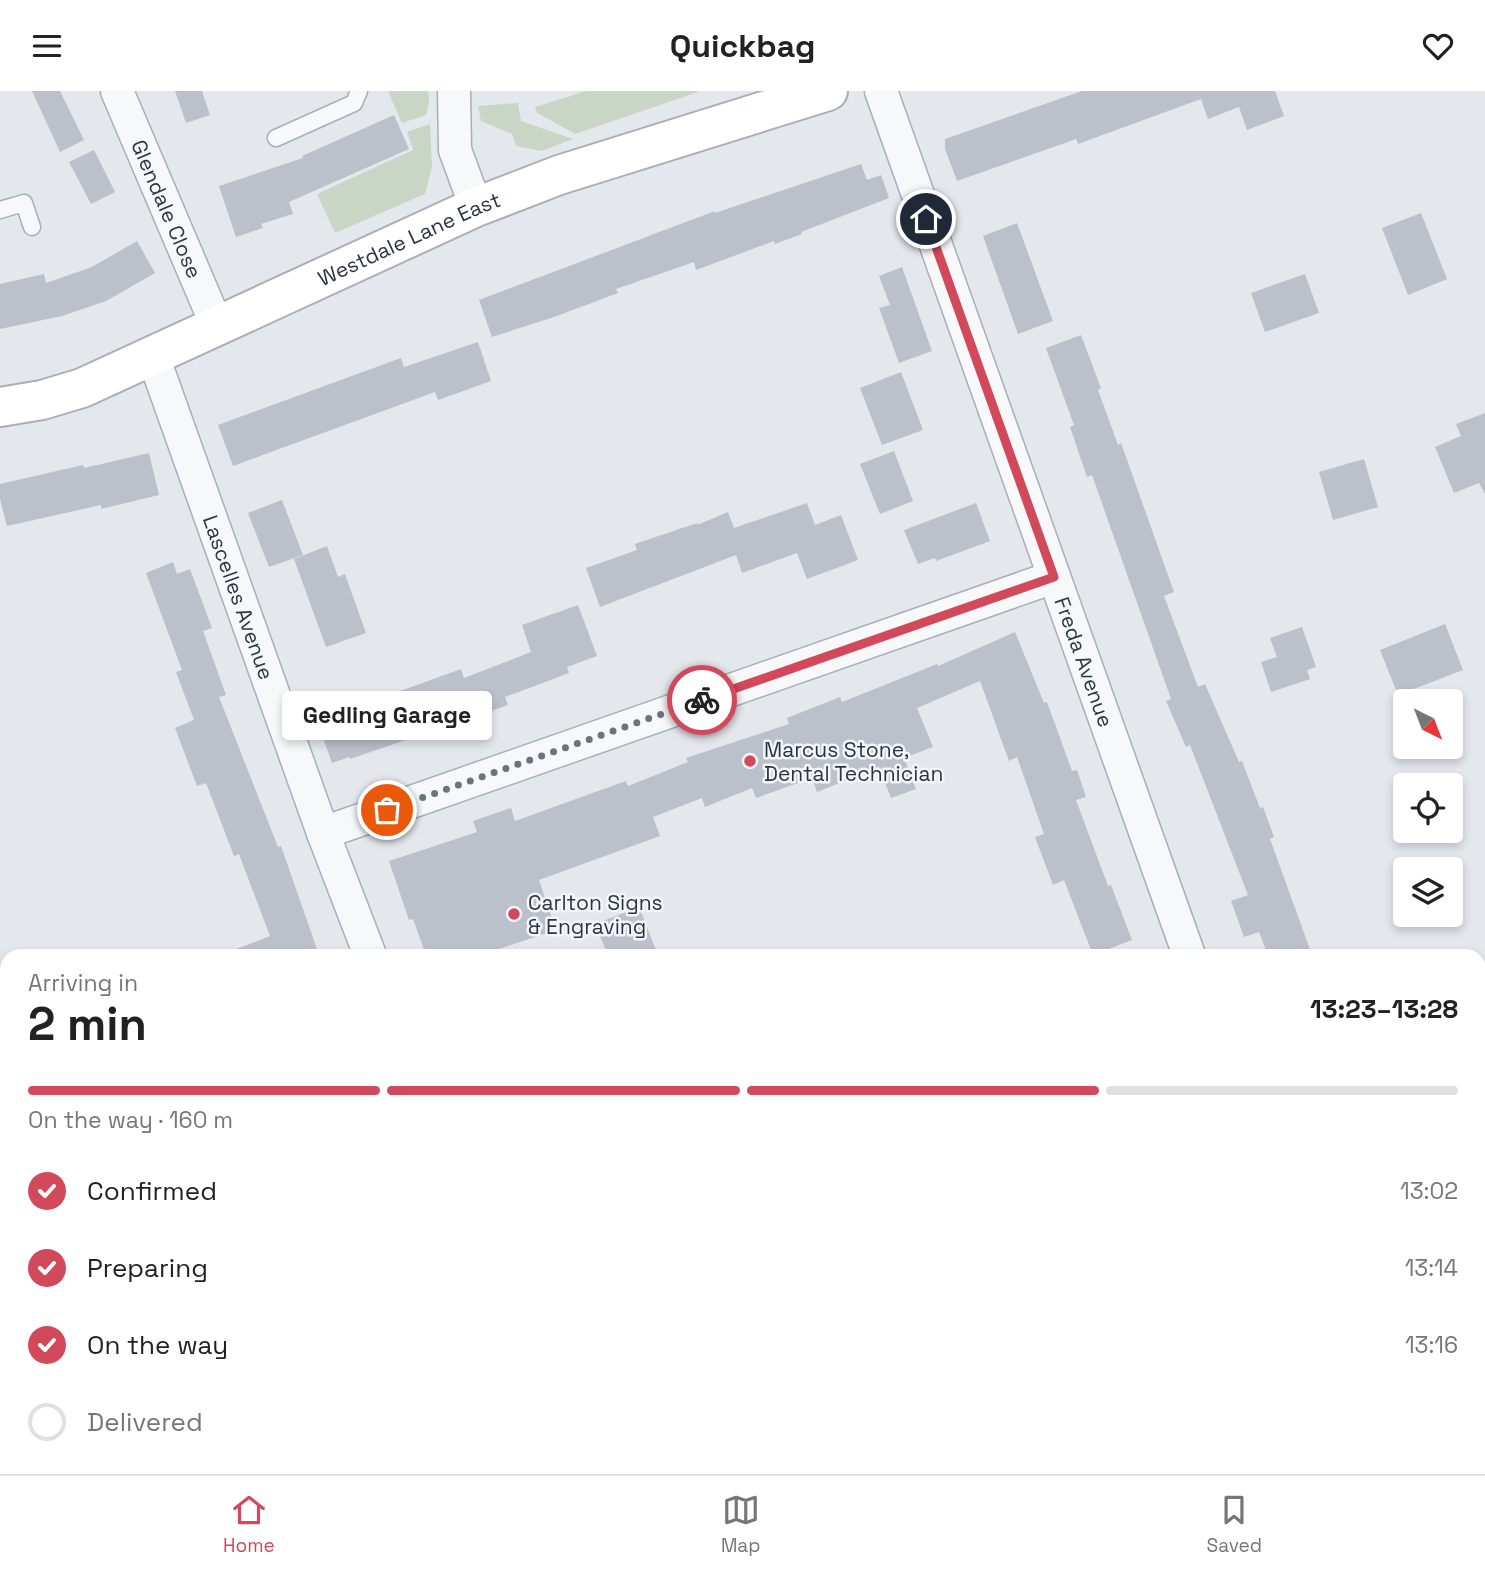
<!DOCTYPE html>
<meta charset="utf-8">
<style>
body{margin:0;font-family:"Space Grotesk",sans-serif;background:#f2f2f2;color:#222;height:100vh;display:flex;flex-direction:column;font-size:26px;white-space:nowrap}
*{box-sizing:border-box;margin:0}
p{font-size:23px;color:#767676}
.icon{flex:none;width:38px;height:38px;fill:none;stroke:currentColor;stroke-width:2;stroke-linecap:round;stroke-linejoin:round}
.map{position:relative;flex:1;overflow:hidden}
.panel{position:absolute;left:0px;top:858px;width:1486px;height:527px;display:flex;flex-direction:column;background:#fff;border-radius:21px 21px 0 0;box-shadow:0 4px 10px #0003}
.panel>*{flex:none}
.needle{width:46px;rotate:138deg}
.buttons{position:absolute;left:1393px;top:598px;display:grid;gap:14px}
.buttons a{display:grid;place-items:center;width:70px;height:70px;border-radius:7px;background:#fff;box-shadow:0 4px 10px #0003;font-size:35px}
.pin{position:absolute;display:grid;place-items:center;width:60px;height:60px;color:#fff;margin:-30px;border:4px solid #fff;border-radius:50%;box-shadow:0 2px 7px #0007}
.courier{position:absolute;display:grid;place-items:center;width:70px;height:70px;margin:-35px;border:5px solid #d1495b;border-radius:50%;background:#fff;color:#222;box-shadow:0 2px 9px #0007}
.bubble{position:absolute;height:49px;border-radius:7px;background:#fff;box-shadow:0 4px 10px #0003;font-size:23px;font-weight:700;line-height:49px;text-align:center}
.overview em{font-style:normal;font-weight:700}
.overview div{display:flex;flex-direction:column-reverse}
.overview{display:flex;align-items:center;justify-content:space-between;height:119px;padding:0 28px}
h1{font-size:46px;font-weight:700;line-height:52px}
.bar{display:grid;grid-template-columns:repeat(4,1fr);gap:10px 7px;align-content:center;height:84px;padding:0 28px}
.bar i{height:9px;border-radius:5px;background:#e0e0e0}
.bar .current{background:#d1495b}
.bar p{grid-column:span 4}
ol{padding:0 28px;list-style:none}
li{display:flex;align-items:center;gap:21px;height:77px}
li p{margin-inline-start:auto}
li .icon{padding:7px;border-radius:50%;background:#d1495b;color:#fff;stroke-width:4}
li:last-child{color:#767676}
li i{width:38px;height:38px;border:4px solid #e0e0e0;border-radius:50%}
header{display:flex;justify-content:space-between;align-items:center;height:91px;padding:0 28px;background:#fff;font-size:32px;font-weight:700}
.tabs{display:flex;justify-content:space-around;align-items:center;height:98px;border-top:2px solid #e0e0e0;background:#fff;font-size:19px;color:#767676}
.tabs a{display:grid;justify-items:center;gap:4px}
.tabs .current{color:#d1495b}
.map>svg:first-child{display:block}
</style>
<header><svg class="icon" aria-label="menu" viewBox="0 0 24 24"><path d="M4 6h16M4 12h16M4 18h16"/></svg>Quickbag<svg class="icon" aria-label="heart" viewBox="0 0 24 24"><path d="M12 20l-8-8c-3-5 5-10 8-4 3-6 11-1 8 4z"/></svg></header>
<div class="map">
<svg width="1485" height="1383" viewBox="0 0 1485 1383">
<rect width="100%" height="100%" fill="#e4e7ec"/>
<!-- green -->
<g fill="#c9d6c5">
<polygon points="388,0 428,0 429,12 426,24 402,32"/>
<polygon points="586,0 697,0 698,1 575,43 537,22 535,16"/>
<polygon points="518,12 521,30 573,48 542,60 516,55 512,43 481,30 478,15"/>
<polygon points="430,33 432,76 425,103 335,142 317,103 413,59 407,41"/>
</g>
<!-- building -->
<g fill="#bbc0ca">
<polygon points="32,0 60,0 84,49 60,61"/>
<polygon points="175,0 202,0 210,24 186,32"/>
<polygon points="1082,0 1275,0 1284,25 1247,39 1239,16 1208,28 1201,8 1078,53 1076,48 957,90 945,58 945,48"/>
<polygon points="394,24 409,58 289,111 293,123 261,133 263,137 236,146 219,95 303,67 302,65"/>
<polygon points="94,59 115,101 91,113 69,71"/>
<polygon points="861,73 867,89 881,84 889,107 801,141 802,143 775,153 774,150 696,179 694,171 616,198 618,202 554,226 492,246 479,209 715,120 715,122"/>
<polygon points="1421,122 1447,188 1408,204 1382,137"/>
<polygon points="1017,132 1053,230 1018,243 983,145"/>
<polygon points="137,150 155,182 106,210 62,225 0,238 0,193 44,183 46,192 92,176"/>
<polygon points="902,176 932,260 899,272 879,217 890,214 879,185"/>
<polygon points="1305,183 1319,222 1265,241 1251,202"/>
<polygon points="1081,244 1101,297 1098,299 1118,354 1121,352 1174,501 1164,505 1198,596 1205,593 1239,671 1242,670 1260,717 1263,716 1274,746 1270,748 1312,864 1268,864 1259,841 1244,846 1231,810 1248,804 1190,654 1186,656 1166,610 1171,608 1092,384 1087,386 1070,336 1074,334 1046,257"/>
<polygon points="478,251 491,290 438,309 435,301 233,375 218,334 401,267 404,276"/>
<polygon points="901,281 923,339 882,354 860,297"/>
<polygon points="1485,322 1485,403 1479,392 1454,402 1435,356 1461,345 1456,333"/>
<polygon points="894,360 913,410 880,423 860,373"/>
<polygon points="149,362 159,404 101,418 101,414 7,435 0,408 0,393 83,374 84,377"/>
<polygon points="1364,368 1378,416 1333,429 1319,381"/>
<polygon points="282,409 303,464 269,476 248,422"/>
<polygon points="807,412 815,434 841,424 858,469 807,488 797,462 742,482 736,464 600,516 586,477 637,459 635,453 697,432 697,434 728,421 734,437"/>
<polygon points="976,412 990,450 936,470 935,467 918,473 904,439"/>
<polygon points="327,455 338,486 345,483 366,542 326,556 294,468"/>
<polygon points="173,471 177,483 190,478 212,537 203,540 226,604 219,606 278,756 281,755 319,864 226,864 226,862 270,845 239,763 234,765 206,692 197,695 175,637 194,629 176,581 182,579 146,482"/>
<polygon points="578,514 597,565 567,576 569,582 505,606 508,614 350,668 349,666 332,672 317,630 461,578 464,587 531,561 522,534"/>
<polygon points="1445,533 1463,579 1398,604 1380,559"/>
<polygon points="1302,536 1316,576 1307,579 1310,588 1271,601 1261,571 1277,566 1270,547"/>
<polygon points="1015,541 1044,612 1047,611 1072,680 1077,679 1086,706 1076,709 1108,795 1111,794 1132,849 1093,864 1064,789 1053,794 1035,746 1044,743 1017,666 1009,670 980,590 917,617 933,656 904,667 916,698 891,707 879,676 817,701 812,687 756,707 752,697 705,716 702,707 653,726 660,745 539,789 556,839 481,864 426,864 413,828 409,829 389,770 477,741 473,730 511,717 515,730 626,690 628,695 688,671 686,667 789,633 787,627 840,606 842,611 937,573 938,575"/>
<polygon points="639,816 658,864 608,864 595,833"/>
</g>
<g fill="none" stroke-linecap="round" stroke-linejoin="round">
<!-- lane casing -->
<g stroke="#a9aeb7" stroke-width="19">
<g id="lane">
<polyline points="276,47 354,12 359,0"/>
<polyline points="0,119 24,112 32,136"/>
</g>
</g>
<!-- street casing -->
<g stroke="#a9aeb7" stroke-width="35">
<g id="street">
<path id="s1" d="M 117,0 L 217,235"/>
<polyline points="454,0 455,59 476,116"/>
<path id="s2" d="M 881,0 L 1189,864"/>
<path id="s3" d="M 153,265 L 323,742 L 370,864"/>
<polyline points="323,742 1054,486"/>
<polyline points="0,1017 7,1015"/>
<polyline points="1479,1076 1485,1072"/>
<polyline points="1378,1377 1380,1383"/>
<polyline points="545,1383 555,1377"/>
</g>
</g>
<!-- secondary casing -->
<g stroke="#a9aeb7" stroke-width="42">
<g id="secondary">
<path id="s4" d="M 0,316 L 42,309 L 82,297 L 476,116 L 559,84 L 828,0"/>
</g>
</g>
<!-- lane -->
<use href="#lane" stroke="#f7f8fa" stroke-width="16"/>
<!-- street -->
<use href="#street" stroke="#f7f8fa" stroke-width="32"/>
<!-- secondary -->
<use href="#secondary" stroke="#fff" stroke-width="38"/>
</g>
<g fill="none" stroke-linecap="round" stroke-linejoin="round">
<!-- done -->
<polyline stroke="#6c737f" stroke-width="7" stroke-dasharray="0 12.6" points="387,719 702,609"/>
<!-- route -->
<polyline stroke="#d1495b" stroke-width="9" points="702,609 1054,486 926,128"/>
</g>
<!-- markers -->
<g fill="#d1495b" stroke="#f4f6f9" stroke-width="2.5">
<circle cx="750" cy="670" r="7"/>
<circle cx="514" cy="823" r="7"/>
</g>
<g text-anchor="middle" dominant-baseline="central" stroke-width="5" stroke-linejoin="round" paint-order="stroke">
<!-- street labels -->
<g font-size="21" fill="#2b3445" stroke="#f4f6f9">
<text stroke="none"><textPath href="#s1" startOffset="128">Glendale Close</textPath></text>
<text stroke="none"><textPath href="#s4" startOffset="444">Westdale Lane East</textPath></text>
<text stroke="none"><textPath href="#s3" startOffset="256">Lascelles Avenue</textPath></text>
<text stroke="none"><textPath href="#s2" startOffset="606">Freda Avenue</textPath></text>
</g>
<!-- poi labels -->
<g font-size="21" fill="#2b3445" stroke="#f4f6f9" text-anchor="start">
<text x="764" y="658">Marcus Stone,<tspan x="764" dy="24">Dental Technician</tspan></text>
<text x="528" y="811">Carlton Signs<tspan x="528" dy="24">&amp; Engraving</tspan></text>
</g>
</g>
</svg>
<div class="buttons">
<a><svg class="needle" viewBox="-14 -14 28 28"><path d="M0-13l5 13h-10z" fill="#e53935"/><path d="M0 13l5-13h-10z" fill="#767676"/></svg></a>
<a><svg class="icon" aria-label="locate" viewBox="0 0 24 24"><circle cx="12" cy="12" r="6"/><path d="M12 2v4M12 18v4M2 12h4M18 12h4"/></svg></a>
<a><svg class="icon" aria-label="layers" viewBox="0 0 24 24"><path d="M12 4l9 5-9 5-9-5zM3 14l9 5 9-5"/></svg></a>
</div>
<div class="pin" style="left:387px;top:719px;background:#ea580c"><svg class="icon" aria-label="bag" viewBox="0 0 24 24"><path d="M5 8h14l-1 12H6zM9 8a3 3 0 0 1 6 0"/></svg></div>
<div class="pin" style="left:926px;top:128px;background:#1f2937"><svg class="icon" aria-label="home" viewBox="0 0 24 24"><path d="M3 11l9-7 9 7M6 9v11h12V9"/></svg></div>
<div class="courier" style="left:702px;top:609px"><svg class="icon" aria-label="bike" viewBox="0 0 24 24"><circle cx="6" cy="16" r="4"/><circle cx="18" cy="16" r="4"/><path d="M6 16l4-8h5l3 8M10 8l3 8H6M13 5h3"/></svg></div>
<div class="bubble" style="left:282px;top:600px;width:210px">Gedling Garage</div>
<section class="panel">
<div class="overview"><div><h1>2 min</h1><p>Arriving in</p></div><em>13:23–13:28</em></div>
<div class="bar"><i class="current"></i><i class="current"></i><i class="current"></i><i></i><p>On the way · 160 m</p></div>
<ol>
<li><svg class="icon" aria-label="check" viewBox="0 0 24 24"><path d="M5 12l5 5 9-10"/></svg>Confirmed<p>13:02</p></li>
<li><svg class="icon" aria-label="check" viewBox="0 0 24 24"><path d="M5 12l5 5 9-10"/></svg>Preparing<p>13:14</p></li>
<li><svg class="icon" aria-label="check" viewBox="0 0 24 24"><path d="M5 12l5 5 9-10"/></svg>On the way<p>13:16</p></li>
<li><i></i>Delivered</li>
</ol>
</section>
</div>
<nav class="tabs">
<a class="current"><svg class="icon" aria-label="home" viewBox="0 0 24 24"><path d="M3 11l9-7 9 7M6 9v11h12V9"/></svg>Home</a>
<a><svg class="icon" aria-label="map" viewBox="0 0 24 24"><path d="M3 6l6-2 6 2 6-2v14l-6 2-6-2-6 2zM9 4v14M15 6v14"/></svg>Map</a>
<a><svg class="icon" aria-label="saved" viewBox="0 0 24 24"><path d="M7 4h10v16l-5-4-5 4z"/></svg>Saved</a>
</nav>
